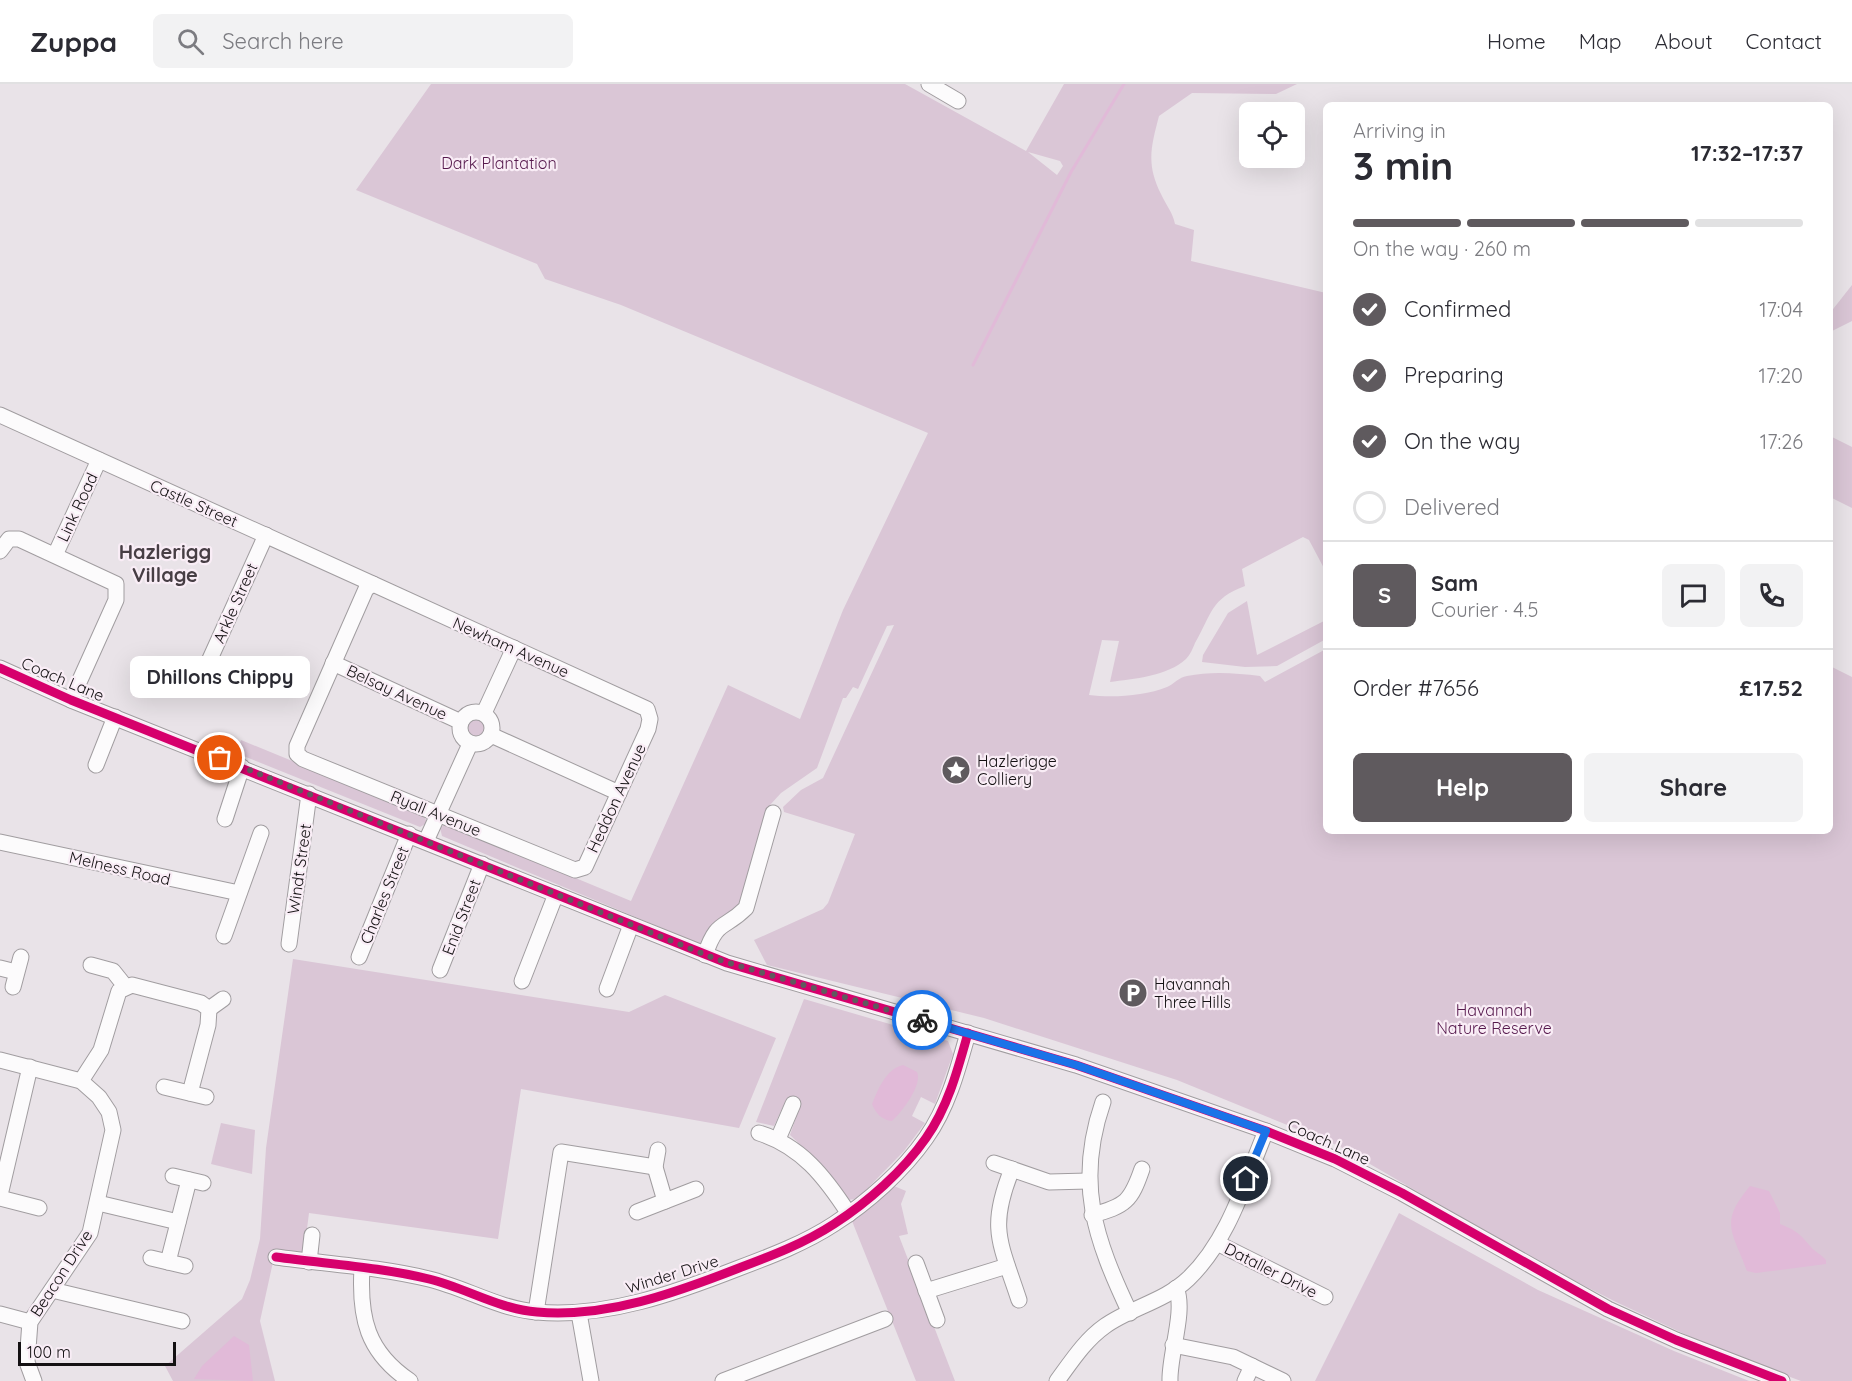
<!DOCTYPE html>
<meta charset="utf-8">
<style>
body{margin:0;font-family:Quicksand,sans-serif;background:#f2f2f3;color:#2b2b33;height:100vh;display:flex;flex-direction:column;font-size:22px;white-space:nowrap}
*{box-sizing:border-box;margin:0}
p{font-size:20px;color:#7c7c81}
.icon{flex:none;width:33px;height:33px;fill:none;stroke:currentColor;stroke-width:2;stroke-linecap:round;stroke-linejoin:round}
.map{position:relative;flex:1;overflow:hidden}
.drawer{position:absolute;left:1323px;top:18px;width:510px;height:732px;display:flex;flex-direction:column;background:#fff;border-radius:9px;box-shadow:0 6px 24px #0002}
.drawer>*{flex:none}
.controls{position:absolute;left:1239px;top:18px;display:grid;gap:12px}
.controls a{display:grid;place-items:center;width:66px;height:66px;border-radius:9px;background:#fff;box-shadow:0 6px 24px #0002;font-size:30px}
.scale{position:absolute;left:18px;bottom:15px;width:158px;box-sizing:border-box;padding-left:6px;border:3px solid #141113;border-top:0;font-size:16px;line-height:21px;white-space:nowrap;color:#141113;-webkit-text-stroke:4px #f9edf6;paint-order:stroke}
.pin{position:absolute;display:grid;place-items:center;width:51px;height:51px;color:#fff;margin:-26px;border:3px solid #fff;border-radius:50%;box-shadow:0 2px 6px #0007}
.courier{position:absolute;display:grid;place-items:center;width:60px;height:60px;margin:-30px;border:4px solid #1a73e8;border-radius:50%;background:#fff;color:#222;box-shadow:0 2px 8px #0007}
.bubble{position:absolute;height:42px;border-radius:9px;background:#fff;box-shadow:0 6px 24px #0002;font-size:20px;font-weight:700;line-height:42px;text-align:center}
.head em{font-style:normal;font-weight:700}
.head div{display:flex;flex-direction:column-reverse}
.head{display:flex;align-items:center;justify-content:space-between;height:102px;padding:0 30px}
h1{font-size:39px;font-weight:700;line-height:45px}
.bar{display:grid;grid-template-columns:repeat(4,1fr);gap:9px 6px;align-content:center;height:72px;padding:0 30px}
.bar i{height:8px;border-radius:4px;background:#e1e1e2}
.bar .selected{background:#5f5a5e}
.bar p{grid-column:span 4}
.line{display:flex;align-items:center;gap:15px;padding:0 30px;border-top:2px solid #e1e1e2}
.line div{flex:1}
.round{display:grid;place-items:center;flex:none;width:63px;height:63px;border-radius:9px;background:#f2f2f3}
ol{padding:0 30px;list-style:none}
li{display:flex;align-items:center;gap:18px;height:66px}
li p{margin-inline-start:auto}
li .icon{padding:6px;border-radius:50%;background:#5f5a5e;color:#fff;stroke-width:4}
li:last-child{color:#7c7c81}
li i{width:33px;height:33px;border:3px solid #e1e1e2;border-radius:50%}
.action{display:flex;gap:12px;margin-top:auto;padding:12px 30px}
.action a{flex:1;height:69px;border-radius:9px;background:#5f5a5e;color:#fff;font-size:24px;font-weight:700;line-height:69px;text-align:center}
.action a+a{background:#f2f2f3;color:#2b2b33}
header{display:flex;align-items:center;gap:36px;box-sizing:border-box;height:84px;padding:0 30px;background:#fff;border-bottom:2px solid #e1e1e2}
header strong{font-size:28px}
nav{display:flex;gap:33px;margin-inline-start:auto;font-size:21px}
.search{width:420px;height:54px;background:#f2f2f3;display:flex;align-items:center;gap:15px;box-sizing:border-box;padding:0 21px;border-radius:9px;color:#7c7c81;font-size:22px}
.map>svg:first-child{display:block}
</style>
<header>
<strong>Zuppa</strong>
<div class="search"><svg class="icon" aria-label="search" viewBox="0 0 24 24"><circle cx="10" cy="10" r="6"/><path d="M15 15l6 6"/></svg>Search here</div>
<nav><a>Home</a><a>Map</a><a>About</a><a>Contact</a></nav>
</header>
<div class="map">
<svg width="1852" height="1297" viewBox="0 0 1852 1297">
<rect width="100%" height="100%" fill="#e9e3e8"/>
<!-- green -->
<g fill="#dac6d6" fill-rule="evenodd">
<path d="M 431,0 L 905,0 L 1026,67 L 1064,0 L 1297,0 L 1276,10 L 1192,9 L 1159,32 C 1151,63 1146,80 1161,110 C 1166,121 1173,129 1175,140 L 1194,146 L 1191,177 L 1326,209 L 1326,488 L 1309,456 L 1303,453 L 1242,485 L 1245,502 C 1210,515 1212,530 1195,559 C 1193,564 1190,571 1186,575 C 1168,592 1133,595 1110,598 L 1119,557 L 1102,556 L 1089,611 C 1112,614 1145,612 1167,603 C 1174,600 1179,593 1187,592 C 1211,587 1236,589 1260,592 L 1265,598 L 1326,565 L 1326,747 L 1830,747 L 1830,582 L 1852,593 L 1852,1297 L 1801,1297 L 1723,1268 L 1616,1218 L 1540,1179 L 1339,1062 L 1177,996 L 984,934 L 767,881 L 754,856 L 823,825 L 828,819 L 855,750 L 784,728 L 783,723 L 801,706 L 823,694 L 894,541 L 887,542 L 858,605 L 853,603 L 846,614 L 843,614 L 817,684 L 781,709 L 770,721 L 739,824 L 707,848 L 700,860 L 442,752 L 440,744 L 445,740 L 631,817 L 728,601 L 800,635 L 843,526 L 928,349 L 621,221 L 545,195 L 537,180 L 356,106 ZM 1028,68 L 1060,77 L 1063,82 L 1057,91 Z"/>
<polygon points="1852,201 1852,237 1830,248 1830,229"/>
<polygon points="1830,352 1852,363 1852,424 1830,413"/>
<polygon points="1247,517 1257,571 1326,536 1326,555 1277,582 1245,583 1202,578 1203,571 1228,529"/>
<circle cx="476" cy="645" r="10"/>
<polygon points="241,656 424,731 427,739 420,743 236,669"/>
<polygon points="293,875 629,928 665,911 776,954 739,1044 521,1005 498,1155 309,1129 304,1168 273,1178 260,1237 275,1297 173,1297 165,1282 242,1215 250,1196 260,1155 266,1064"/>
<polygon points="804,915 948,957 953,970 935,1020 921,1013 912,1032 925,1039 904,1067 857,1115 847,1116 824,1083 790,1051 800,1022 786,1016 774,1042 756,1038"/>
<polygon points="221,1039 255,1046 252,1090 211,1080"/>
<polygon points="894,1102 906,1107 901,1120 908,1150 899,1152 955,1297 916,1297 852,1137"/>
<polygon points="1399,1129 1538,1206 1674,1267 1749,1297 1315,1297"/>
</g>
<!-- water -->
<g fill="#e1bad8">
<path d="M 903,981 L 917,988 C 923,1000 902,1028 892,1037 C 882,1036 876,1030 872,1020 C 878,1005 886,985 903,981 Z"/>
<path d="M 1750,1102 L 1769,1107 L 1780,1129 L 1780,1140 C 1797,1147 1799,1149 1811,1163 C 1815,1168 1821,1170 1826,1176 L 1826,1180 L 1756,1189 L 1747,1187 C 1732,1146 1719,1139 1750,1102 Z"/>
<polygon points="234,1252 249,1261 253,1297 194,1295 202,1282"/>
</g>
<g fill="none" stroke-linecap="round" stroke-linejoin="round">
<!-- stream -->
<polyline stroke="#e1bad8" stroke-width="3" points="973,281 1071,88 1124,0"/>
<!-- minor casing -->
<g stroke="#a19da0" stroke-width="17">
<g id="minor">
<polyline points="929,0 958,17"/>
<polyline points="0,331 373,500"/>
<polyline points="0,467 9,455 19,455 116,500 116,516 71,616"/>
<polyline points="55,471 99,376"/>
<polygon points="373,500 647,625 650,635 648,645 585,783 575,786 303,675 297,670 297,662 366,505"/>
<polyline points="333,579 461,638"/>
<polyline points="0,584 71,616 727,879 1076,981 1266,1047 1335,1075 1402,1109 1608,1225 1676,1256 1782,1297"/>
<polyline points="205,586 266,451"/>
<circle cx="476" cy="644" r="16"/>
<polyline points="484,629 514,564"/>
<polyline points="491,651 619,709"/>
<polyline points="96,681 115,633"/>
<polyline points="225,735 242,683"/>
<polyline points="426,757 470,660"/>
<polyline points="0,758 239,809"/>
<polyline points="224,852 261,749"/>
<polyline points="289,860 309,710"/>
<path d="M 705,871 C 717,835 724,846 746,824 L 773,729"/>
<polyline points="359,873 409,750"/>
<polyline points="91,881 113,887 125,902"/>
<polyline points="0,884 16,888"/>
<polyline points="440,886 482,780"/>
<polyline points="522,897 556,810"/>
<polyline points="13,903 21,873"/>
<polyline points="607,905 631,841"/>
<polyline points="209,925 223,915"/>
<polyline points="0,976 81,997 99,1013 109,1028 113,1046 90,1149 30,1238 27,1278 34,1297"/>
<polyline points="81,997 101,966 119,907 132,901 201,919 209,925 208,941 190,1009"/>
<polyline points="164,1003 206,1013"/>
<path d="M 1103,1018 C 1075,1099 1095,1155 1130,1229"/>
<path d="M 759,1049 C 801,1062 825,1093 849,1130"/>
<polyline points="778,1055 793,1020"/>
<polyline points="658,1066 655,1083 665,1117"/>
<polyline points="994,1079 1049,1098 1088,1097"/>
<path d="M 1012,1085 C 988,1144 1000,1158 1019,1216"/>
<polyline points="173,1092 203,1099"/>
<polyline points="0,1111 30,983"/>
<polyline points="0,1114 39,1124"/>
<polyline points="98,1119 178,1138"/>
<polyline points="637,1128 696,1105"/>
<path d="M 1092,1131 C 1126,1122 1131,1117 1142,1085"/>
<polyline points="1217,1159 1325,1213"/>
<path d="M 276,1173 C 327,1180 380,1183 429,1195 C 466,1204 499,1225 537,1228 C 607,1234 675,1209 739,1184 C 771,1172 805,1159 834,1140 C 868,1118 903,1087 926,1054 C 948,1023 958,985 968,949"/>
<polyline points="151,1174 185,1182"/>
<polyline points="168,1178 189,1096"/>
<polyline points="309,1178 312,1151"/>
<polyline points="916,1179 937,1236"/>
<path d="M 362,1184 C 359,1234 367,1268 410,1297"/>
<polyline points="52,1206 182,1237"/>
<polyline points="926,1207 1007,1182"/>
<polyline points="536,1228 561,1068 655,1083"/>
<polyline points="579,1229 591,1297"/>
<polyline points="0,1230 30,1238"/>
<polyline points="1173,1261 1233,1273 1283,1297"/>
<polyline points="723,1297 885,1235"/>
<path d="M 1057,1297 C 1071,1278 1085,1256 1105,1242 C 1130,1224 1165,1217 1188,1195 C 1229,1156 1245,1097 1266,1047"/>
<path d="M 1170,1297 C 1169,1271 1186,1226 1176,1204"/>
<polyline points="1245,1297 1252,1282"/>
</g>
</g>
<!-- minor -->
<use href="#minor" stroke="#fcfbfc" stroke-width="15"/>
<!-- cycleway casing -->
<g stroke="#f9edf6" stroke-width="13">
<g id="cycleway">
<polyline points="0,584 71,616 727,879 1076,981 1266,1047 1335,1075 1402,1109 1608,1225 1676,1256 1782,1297"/>
<path d="M 276,1173 C 327,1180 380,1183 429,1195 C 466,1204 499,1225 537,1228 C 607,1234 675,1209 739,1184 C 771,1172 805,1159 834,1140 C 868,1118 903,1087 926,1054 C 948,1023 958,985 968,949"/>
</g>
</g>
<!-- cycleway -->
<use href="#cycleway" stroke="#d6006c" stroke-width="9"/>
</g>
<g fill="none" stroke-linecap="round" stroke-linejoin="round">
<!-- done -->
<polyline stroke="#5f5a5e" stroke-width="6" stroke-dasharray="0 10.8" points="220,674 716,875 922,936"/>
<!-- route -->
<polyline stroke="#1a73e8" stroke-width="8" points="922,936 1076,981 1266,1047 1246,1095"/>
</g>
<!-- icons -->
<defs>
<g id="sight-disc" transform="scale(1.5)"><circle r="9.5" fill="#5f5a5e" stroke="#f9edf6"/><path d="M0-6L1.8-2.2L6-1.7L2.9 1.2L3.7 5.4L0 3.3L-3.7 5.4L-2.9 1.2L-6-1.7L-1.8-2.2Z" fill="#fff"/></g>
<g id="parking-disc" transform="scale(1.5)"><circle r="9.5" fill="#5f5a5e" stroke="#f9edf6"/><path d="M-3.5-5.5H1a3.5 3.5 0 0 1 0 7H-1V5.5H-3.5ZM-1-3.4V-.6H.8a1.4 1.4 0 0 0 0-2.8Z" fill="#fff"/></g>
</defs>
<g fill-rule="evenodd">
<use href="#sight-disc" x="956" y="686"/>
<use href="#parking-disc" x="1133" y="909"/>
</g>
<g text-anchor="middle" dominant-baseline="central" stroke-width="4.5" stroke-linejoin="round" paint-order="stroke">
<!-- park labels -->
<g font-size="16" fill="#56194d" stroke="#f9edf6">
<text x="499" y="79">Dark Plantation</text>
<text x="1494" y="926">Havannah<tspan x="1494" dy="18">Nature Reserve</tspan></text>
</g>
<!-- street labels -->
<g font-size="16" fill="#141113" stroke="#f9edf6">
<text transform="translate(194 419) rotate(24)">Castle Street</text>
<text transform="translate(77 423) rotate(-65)">Link Road</text>
<text transform="translate(235 519) rotate(-66)">Arkle Street</text>
<text transform="translate(511 563) rotate(24)">Newham Avenue</text>
<text transform="translate(63 595) rotate(23)">Coach Lane</text>
<text transform="translate(397 608) rotate(25)">Belsay Avenue</text>
<text transform="translate(616 714) rotate(-65)">Heddon Avenue</text>
<text transform="translate(436 729) rotate(22)">Ryall Avenue</text>
<text transform="translate(120 784) rotate(13)">Melness Road</text>
<text transform="translate(299 785) rotate(-82)">Windt Street</text>
<text transform="translate(384 811) rotate(-68)">Charles Street</text>
<text transform="translate(461 833) rotate(-69)">Enid Street</text>
<text transform="translate(1329 1058) rotate(24)">Coach Lane</text>
<text transform="translate(1271 1186) rotate(27)">Dataller Drive</text>
<text transform="translate(61 1189) rotate(-57)">Beacon Drive</text>
<text transform="translate(672 1190) rotate(-17)">Winder Drive</text>
</g>
<!-- poi labels -->
<g font-size="16" fill="#141113" stroke="#f9edf6" text-anchor="start">
<text x="977" y="677">Hazlerigge<tspan x="977" dy="18">Colliery</tspan></text>
<text x="1154" y="900">Havannah<tspan x="1154" dy="18">Three Hills</tspan></text>
</g>
<!-- quarter labels -->
<g font-size="20" font-weight="bold" fill="#473e44" stroke="#f9edf6">
<text x="165" y="467">Hazlerigg<tspan x="165" dy="23">Village</tspan></text>
</g>
</g>
</svg>
<div class="controls">
<a><svg class="icon" aria-label="locate" viewBox="0 0 24 24"><circle cx="12" cy="12" r="6"/><path d="M12 2v4M12 18v4M2 12h4M18 12h4"/></svg></a>
</div>
<div class="scale">100 m</div>
<div class="pin" style="left:220px;top:674px;background:#ea580c"><svg class="icon" aria-label="bag" viewBox="0 0 24 24"><path d="M5 8h14l-1 12H6zM9 8a3 3 0 0 1 6 0"/></svg></div>
<div class="pin" style="left:1246px;top:1095px;background:#1f2937"><svg class="icon" aria-label="home" viewBox="0 0 24 24"><path d="M3 11l9-7 9 7M6 9v11h12V9"/></svg></div>
<div class="courier" style="left:922px;top:936px"><svg class="icon" aria-label="bike" viewBox="0 0 24 24"><circle cx="6" cy="16" r="4"/><circle cx="18" cy="16" r="4"/><path d="M6 16l4-8h5l3 8M10 8l3 8H6M13 5h3"/></svg></div>
<div class="bubble" style="left:130px;top:572px;width:180px">Dhillons Chippy</div>
<section class="drawer">
<div class="head"><div><h1>3 min</h1><p>Arriving in</p></div><em>17:32–17:37</em></div>
<div class="bar"><i class="selected"></i><i class="selected"></i><i class="selected"></i><i></i><p>On the way · 260 m</p></div>
<ol>
<li><svg class="icon" aria-label="check" viewBox="0 0 24 24"><path d="M5 12l5 5 9-10"/></svg>Confirmed<p>17:04</p></li>
<li><svg class="icon" aria-label="check" viewBox="0 0 24 24"><path d="M5 12l5 5 9-10"/></svg>Preparing<p>17:20</p></li>
<li><svg class="icon" aria-label="check" viewBox="0 0 24 24"><path d="M5 12l5 5 9-10"/></svg>On the way<p>17:26</p></li>
<li><i></i>Delivered</li>
</ol>
<div class="line" style="height:108px"><b class="round" style="background:#5f5a5e;color:#fff">S</b><div><b>Sam</b><p>Courier · 4.5</p></div><a class="round"><svg class="icon" aria-label="chat" viewBox="0 0 24 24"><path d="M4 5h16v11H9l-5 4z"/></svg></a><a class="round"><svg class="icon" aria-label="phone" viewBox="0 0 24 24"><path d="M5 4h4l2 5-3 2q2 4 5 5l2-3 5 2v4C11 20 4 13 5 4z"/></svg></a></div>
<div class="line" style="height:78px"><div>Order #7656</div><b>£17.52</b></div>
<div class="action"><a>Help</a><a>Share</a></div>
</section>
</div>
